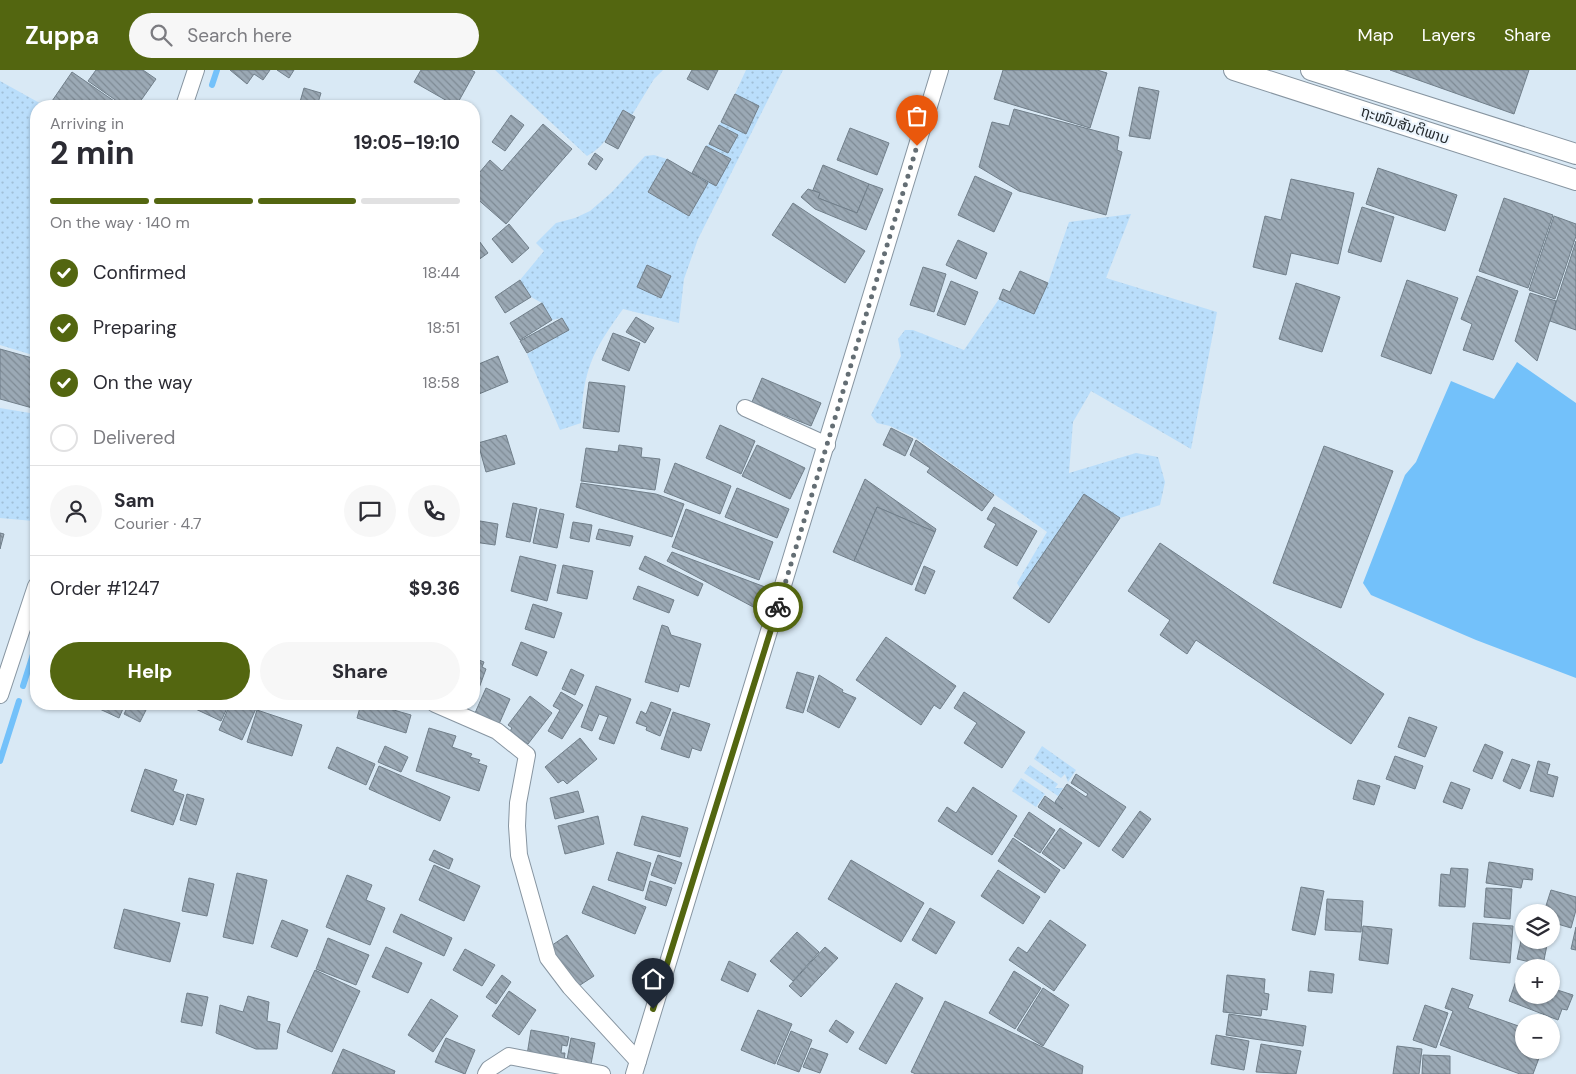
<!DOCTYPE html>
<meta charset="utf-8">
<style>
body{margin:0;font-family:"DM Sans","Noto Sans Lao",sans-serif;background:#f7f7f7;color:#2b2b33;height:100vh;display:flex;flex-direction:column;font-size:19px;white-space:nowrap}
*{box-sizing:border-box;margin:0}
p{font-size:16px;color:#7c7c81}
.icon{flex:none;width:28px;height:28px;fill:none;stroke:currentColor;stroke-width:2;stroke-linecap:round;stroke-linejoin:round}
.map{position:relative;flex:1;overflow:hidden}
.drawer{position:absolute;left:30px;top:30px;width:450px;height:610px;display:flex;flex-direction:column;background:#fff;border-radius:20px;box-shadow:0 1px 4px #0004}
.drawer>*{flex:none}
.tools{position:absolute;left:1515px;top:834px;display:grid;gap:10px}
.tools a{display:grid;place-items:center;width:45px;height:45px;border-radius:50%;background:#fff;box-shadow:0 1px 4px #0004;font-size:25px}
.pin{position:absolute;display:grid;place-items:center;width:42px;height:42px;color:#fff;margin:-51px -21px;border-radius:50% 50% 50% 0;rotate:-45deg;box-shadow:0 0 5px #0007}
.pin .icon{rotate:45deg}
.courier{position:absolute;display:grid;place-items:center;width:50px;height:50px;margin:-25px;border:4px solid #536610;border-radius:50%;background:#fff;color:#222;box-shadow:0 1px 6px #0007}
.headline em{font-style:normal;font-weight:700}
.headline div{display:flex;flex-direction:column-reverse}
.headline{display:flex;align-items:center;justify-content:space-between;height:85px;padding:0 20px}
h1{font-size:32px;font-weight:700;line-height:38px}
.bar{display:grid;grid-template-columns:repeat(4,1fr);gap:8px 5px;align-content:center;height:60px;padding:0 20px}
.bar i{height:6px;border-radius:4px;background:#e1e1e2}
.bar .on{background:#536610}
.bar p{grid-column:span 4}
.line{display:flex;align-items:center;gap:12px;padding:0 20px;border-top:1px solid #e1e1e2}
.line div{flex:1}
.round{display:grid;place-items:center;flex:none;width:52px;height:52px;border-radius:26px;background:#f7f7f7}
ol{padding:0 20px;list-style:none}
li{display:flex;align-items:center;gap:15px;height:55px}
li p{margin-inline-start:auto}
li .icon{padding:5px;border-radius:50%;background:#536610;color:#fff;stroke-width:4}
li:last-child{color:#7c7c81}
li i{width:28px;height:28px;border:2px solid #e1e1e2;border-radius:50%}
.primary-button{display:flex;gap:10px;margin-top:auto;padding:10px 20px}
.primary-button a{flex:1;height:58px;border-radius:30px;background:#536610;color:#fff;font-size:20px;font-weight:700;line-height:58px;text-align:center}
.primary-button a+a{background:#f7f7f7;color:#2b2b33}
header{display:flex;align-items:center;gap:30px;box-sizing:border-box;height:70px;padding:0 25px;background:#536610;color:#fff}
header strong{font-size:24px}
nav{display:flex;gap:28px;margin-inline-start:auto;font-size:18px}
.search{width:350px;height:45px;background:#f7f7f7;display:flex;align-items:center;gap:12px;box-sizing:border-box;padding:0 18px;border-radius:28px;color:#7c7c81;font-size:19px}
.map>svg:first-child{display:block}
</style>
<header>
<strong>Zuppa</strong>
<div class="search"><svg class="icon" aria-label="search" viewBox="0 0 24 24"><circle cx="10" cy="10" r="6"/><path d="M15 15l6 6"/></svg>Search here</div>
<nav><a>Map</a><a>Layers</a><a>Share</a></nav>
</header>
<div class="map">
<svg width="1576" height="1004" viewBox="0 0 1576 1004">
<defs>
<pattern id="grass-dots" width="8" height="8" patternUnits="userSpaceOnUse" patternTransform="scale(1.25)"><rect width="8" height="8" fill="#badefb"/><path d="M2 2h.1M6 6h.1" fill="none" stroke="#a0bfd7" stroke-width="1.8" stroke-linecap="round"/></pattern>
<pattern id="building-back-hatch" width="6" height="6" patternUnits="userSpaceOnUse" patternTransform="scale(1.25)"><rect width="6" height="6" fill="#9ba9b5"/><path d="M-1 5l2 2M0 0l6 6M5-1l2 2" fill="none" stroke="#7e8a94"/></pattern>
</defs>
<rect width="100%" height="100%" fill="#d9e9f5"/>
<!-- grass -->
<g fill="url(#grass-dots)" fill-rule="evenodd">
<path d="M 495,0 L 663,0 L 654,9 L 632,45 L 624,40 C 613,58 606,76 587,86 Z"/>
<path d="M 746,0 L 783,0 L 698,169 L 684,209 L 679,253 L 623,239 C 592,282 583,300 581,353 L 560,360 L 527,284 L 568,260 L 562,248 L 552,250 L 542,233 L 531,227 L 520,210 L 544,181 L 536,173 L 556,153 L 575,148 L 590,141 L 612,122 L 645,86 L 654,85 L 667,89 L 648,122 L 689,146 L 708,113 L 692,103 L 716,116 L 731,89 L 706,76 L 709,74 L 728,83 L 738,65 L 719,55 L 721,52 L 746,64 L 759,37 L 735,24 ZM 647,195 L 671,206 L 660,228 L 637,217 Z"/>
<polygon points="0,11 45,36 36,36 36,286 0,275"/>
<polygon points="1131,144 1106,208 1217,242 1191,379 1091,321 1073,352 1069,403 1136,383 1158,387 1165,412 1160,435 1120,448 1084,424 1020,518 1017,513 1047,462 916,368 890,356 877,353 871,345 901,286 898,269 905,260 913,260 964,280 999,229 1034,244 1048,213 1069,152"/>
<polygon points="0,338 36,344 36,435 33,451 0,448"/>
<polygon points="1042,676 1076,700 1068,712 1065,704 1061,708 1034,689"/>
<polygon points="1030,695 1058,714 1055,718 1063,718 1058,726 1024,703"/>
<polygon points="1021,708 1045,724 1036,737 1012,721"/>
</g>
<!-- water -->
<polygon fill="#73c1fa" points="1517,292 1576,333 1576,608 1476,570 1371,525 1363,513 1405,405 1416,392 1451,311 1494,329"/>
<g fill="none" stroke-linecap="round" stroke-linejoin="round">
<!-- stream -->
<g stroke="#73c1fa" stroke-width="6">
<polyline points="212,15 217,0"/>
<polyline points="23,616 36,575"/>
<polyline points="0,691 19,631"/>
</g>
</g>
<!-- building -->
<g fill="url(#building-back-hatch)" stroke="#717f8a">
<polygon points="96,0 143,0 156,9 137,36 124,36 88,11"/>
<polygon points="230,0 270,0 263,10 254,4 247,14"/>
<polygon points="277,0 294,0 289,8"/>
<polygon points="421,0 471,0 475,2 456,36 414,12"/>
<polygon points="692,0 718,0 708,20 687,9"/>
<polygon points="1003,0 1097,0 1107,3 1090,58 994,29"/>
<polygon points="1390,0 1529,0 1514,44"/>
<polygon points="72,2 117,33 115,36 53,36 50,34"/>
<polygon points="1139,17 1159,21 1150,69 1129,66"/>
<polygon points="304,18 321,23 317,36 300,32"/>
<polygon points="735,24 759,36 746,64 721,52"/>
<polygon points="1014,39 1119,67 1117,80 1122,82 1106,145 1019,121 979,97 992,52 1009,56"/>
<polygon points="623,40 635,47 618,79 605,72"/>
<polygon points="511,45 524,55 505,81 492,72"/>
<polygon points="543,54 572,79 506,154 474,126 474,109 490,90 502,101"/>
<polygon points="719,55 738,65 728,83 709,74"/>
<polygon points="850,58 889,73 877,105 837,90"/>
<polygon points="706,76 731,89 716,116 692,103"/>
<polygon points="595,83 603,89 596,100 588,94"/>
<polygon points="667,89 708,113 689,146 648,122"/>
<polygon points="823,95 869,114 857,143 818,128 820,123 813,120"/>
<polygon points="1378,98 1457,125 1445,161 1366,134"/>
<polygon points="975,106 1012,123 994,162 958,145"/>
<polygon points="1291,109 1354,123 1338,194 1291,183 1286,205 1253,197 1265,146 1281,150"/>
<polygon points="869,114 883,119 866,160 815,139 801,127 808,119 820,123 818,128 857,143"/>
<polygon points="1504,128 1553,145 1528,218 1479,201"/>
<polygon points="793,133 865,181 845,213 772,165"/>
<polygon points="1362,137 1394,147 1381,192 1348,182"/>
<polygon points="1554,146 1576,154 1576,166 1555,229 1529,220"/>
<polygon points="509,154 529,178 512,193 492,169"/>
<polygon points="474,164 488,183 474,193"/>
<polygon points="958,170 987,183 976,209 946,195"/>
<polygon points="1576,171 1576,260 1550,251"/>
<polygon points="647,195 671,206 661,228 637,217"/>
<polygon points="923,197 946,204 934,242 910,235"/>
<polygon points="1020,201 1048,213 1034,244 999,229 1003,219 1010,222"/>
<polygon points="1477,206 1518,221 1493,290 1463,280 1472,254 1461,249"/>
<polygon points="520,210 531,227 505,243 495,227"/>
<polygon points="1407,210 1458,228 1431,304 1381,286"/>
<polygon points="951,211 978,222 965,255 937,245"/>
<polygon points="1296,213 1340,227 1322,282 1279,269"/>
<polygon points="1530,223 1556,231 1537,291 1515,271"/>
<polygon points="542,233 552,250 520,270 510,253"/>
<polygon points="636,247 654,258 645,273 626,262"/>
<polygon points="562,248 569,260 527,283 520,271"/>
<polygon points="613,263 640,273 629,301 602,290"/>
<polygon points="0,279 36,289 36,339 0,329"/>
<polygon points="498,286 508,312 474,326 474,296"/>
<polygon points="762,308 821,333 811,356 752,332"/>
<polygon points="589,312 625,316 619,362 583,358"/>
<polygon points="720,355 755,371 741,404 706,388"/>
<polygon points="891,358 913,369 905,386 883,375"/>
<polygon points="506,365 515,394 486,402 478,373"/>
<polygon points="916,370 994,425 982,441 927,402 930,398 910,385"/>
<polygon points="619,375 642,378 641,387 660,389 655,420 581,411 586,378 618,382"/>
<polygon points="757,375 805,398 790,429 742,406"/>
<polygon points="1324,376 1393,401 1341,538 1273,513"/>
<polygon points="675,393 731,416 720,444 664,422"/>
<polygon points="865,409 936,459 935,462 877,437 854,491 833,482"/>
<polygon points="581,413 656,424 684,434 672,467 576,437"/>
<polygon points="737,418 789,439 777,468 725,447"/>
<polygon points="1084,424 1120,448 1049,553 1013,528"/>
<polygon points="513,433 537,438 530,472 506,467"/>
<polygon points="877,437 935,462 912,515 854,491"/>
<polygon points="994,437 1037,461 1017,496 984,477 996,454 987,449"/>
<polygon points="540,439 564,444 557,478 533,473"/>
<polygon points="686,439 773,472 759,510 672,477"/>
<polygon points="474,450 498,454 495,475 474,472"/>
<polygon points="573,452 592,455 589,472 570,468"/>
<polygon points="599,459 633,466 630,476 596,469"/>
<polygon points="0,463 4,464 0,479"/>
<polygon points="1160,473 1384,624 1351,674 1196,570 1187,584 1160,565 1170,550 1128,521"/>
<polygon points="672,482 765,517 757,539 667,491"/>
<polygon points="520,486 556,495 547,531 511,521"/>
<polygon points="645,486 703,514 698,526 639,499"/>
<polygon points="563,495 593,501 587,529 557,523"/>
<polygon points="924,496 935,501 925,524 915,520"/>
<polygon points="638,516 674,530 669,543 633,529"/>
<polygon points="533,534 562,543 554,568 525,559"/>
<polygon points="662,555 668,557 671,565 701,574 689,617 680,614 678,622 645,612"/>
<polygon points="886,567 956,616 940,639 934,635 921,655 856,610"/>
<polygon points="521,572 547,582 537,606 512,595"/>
<polygon points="474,588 484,592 482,597 486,599 475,629"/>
<polygon points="571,599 584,605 575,625 562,619"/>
<polygon points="797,602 814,607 803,643 786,638"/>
<polygon points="819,605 843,620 842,622 856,628 839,658 807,641"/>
<polygon points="596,616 631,629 614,674 599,669 608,647 599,644 592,661 581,657"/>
<polygon points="486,618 510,629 499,654 475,643"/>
<polygon points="561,622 583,635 562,669 548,661 560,640 553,636"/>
<polygon points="964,622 1025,662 1002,698 964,673 977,653 954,638"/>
<polygon points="530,626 552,643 528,674 510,661 512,658 508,655"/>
<polygon points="651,632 671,639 660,666 646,660 647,657 636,653 641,641 646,644"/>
<polygon points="89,634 125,634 119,648"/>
<polygon points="129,634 149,634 140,652 124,644"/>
<polygon points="185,634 229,634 221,651"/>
<polygon points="230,634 258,634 242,670 219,660"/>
<polygon points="361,634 373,634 411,645 406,663 357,648"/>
<polygon points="257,640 302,655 292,686 247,672"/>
<polygon points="673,642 710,654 701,681 692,678 689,688 661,679"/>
<polygon points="1409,647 1437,657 1425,687 1398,677"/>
<polygon points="429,658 456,666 452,677 472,684 470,687 480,690 478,693 487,696 479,721 416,701"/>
<polygon points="580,668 597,689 567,714 563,710 558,713 545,697"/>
<polygon points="1485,674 1503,682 1492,709 1473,701"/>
<polygon points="385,676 408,687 401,702 378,692"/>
<polygon points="337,677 375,694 366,715 328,698"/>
<polygon points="1395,686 1423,696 1415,719 1386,709"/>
<polygon points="1512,689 1530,695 1520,719 1503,711"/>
<polygon points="1538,691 1550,694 1547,704 1558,707 1553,727 1530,721"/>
<polygon points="379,696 450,727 440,751 369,719"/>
<polygon points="145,699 177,710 173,721 184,725 173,755 131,741"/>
<polygon points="1076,704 1126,737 1099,777 1038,737 1045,726 1063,739 1055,732 1067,714 1086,727 1088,724 1071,713"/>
<polygon points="1358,710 1380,716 1374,735 1353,729"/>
<polygon points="1451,712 1470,719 1462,739 1443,732"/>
<polygon points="973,717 1017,746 992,785 938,751 947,737 956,743"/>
<polygon points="578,721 584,742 555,749 550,728"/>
<polygon points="187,724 204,729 196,755 180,750"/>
<polygon points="1140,741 1151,749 1123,788 1112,780"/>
<polygon points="1029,742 1055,760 1040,783 1014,766"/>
<polygon points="598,746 604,774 565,784 558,756"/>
<polygon points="642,746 688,758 680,787 634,775"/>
<polygon points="1060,758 1082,773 1064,799 1042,783"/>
<polygon points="1013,768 1060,800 1045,823 998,791"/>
<polygon points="434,780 453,789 449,799 429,790"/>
<polygon points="617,782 651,793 643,821 608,810"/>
<polygon points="658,785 682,793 675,814 651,805"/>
<polygon points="851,790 924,833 901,872 828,829"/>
<polygon points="1489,792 1533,799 1532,810 1523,809 1521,818 1486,813"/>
<polygon points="434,795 480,816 464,851 419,830"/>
<polygon points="1451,798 1468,799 1465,837 1439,836 1441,804 1450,805"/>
<polygon points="998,800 1040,827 1023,854 981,826"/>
<polygon points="237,803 267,810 253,874 223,867"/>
<polygon points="347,805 372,815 366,830 385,838 370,875 326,857"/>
<polygon points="189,808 214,814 207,846 182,841"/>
<polygon points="650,811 672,818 666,836 645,829"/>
<polygon points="593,816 646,837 635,864 582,843"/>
<polygon points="1301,817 1324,821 1315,865 1292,860"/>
<polygon points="1486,818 1512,819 1510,849 1484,847"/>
<polygon points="1551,820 1576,827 1576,840 1571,858 1551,852 1551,842 1544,842"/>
<polygon points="1327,829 1363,831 1361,862 1325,860"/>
<polygon points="930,838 955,852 936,884 912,870"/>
<polygon points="124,839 180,853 170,892 114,878"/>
<polygon points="401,844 452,868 444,886 393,862"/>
<polygon points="282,850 308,860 297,887 271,877"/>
<polygon points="1050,850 1086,875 1054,921 1009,890 1018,877 1027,883"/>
<polygon points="1473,853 1513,856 1510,893 1470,889"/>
<polygon points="1363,856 1392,859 1388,894 1359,890"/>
<polygon points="1524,857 1524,870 1548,870 1543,895 1517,889"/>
<polygon points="1576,857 1576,880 1571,879"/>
<polygon points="797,862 819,882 793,911 770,891"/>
<polygon points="567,865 594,906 574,919 548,878"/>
<polygon points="328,868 369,885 356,915 316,899"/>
<polygon points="386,877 422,893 408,923 372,907"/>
<polygon points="825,877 838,888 801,927 789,916"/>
<polygon points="465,879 495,895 482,916 453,900"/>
<polygon points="729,891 756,904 748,922 721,910"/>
<polygon points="315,900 360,921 332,982 287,962"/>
<polygon points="1014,901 1041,918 1015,959 989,943"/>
<polygon points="1310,901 1334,904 1332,923 1308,921"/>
<polygon points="502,905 511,912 496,934 486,927"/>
<polygon points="1227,905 1265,909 1264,923 1269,924 1267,940 1262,939 1261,946 1223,942"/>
<polygon points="1517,908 1524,911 1524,925 1551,925 1551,918 1573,925 1567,940 1562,939 1558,950 1509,931"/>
<polygon points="896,913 923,928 886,994 859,979"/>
<polygon points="1043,918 1069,935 1043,976 1017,960"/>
<polygon points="1452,918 1473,925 1468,938 1524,958 1524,980 1542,980 1533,1004 1520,1004 1440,975 1453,941 1445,938"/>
<polygon points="509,921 536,940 519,965 492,946"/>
<polygon points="187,923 208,927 202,956 181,952"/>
<polygon points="248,926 269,932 267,951 280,954 277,979 256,979 216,963 220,935 243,942"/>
<polygon points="431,929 458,946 433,982 408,965"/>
<polygon points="945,931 1083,996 1082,1004 916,1004 911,1002"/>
<polygon points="1425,935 1448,943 1436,978 1413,970"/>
<polygon points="758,940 792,954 775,994 741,980"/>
<polygon points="1229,944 1306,956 1303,976 1226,965"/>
<polygon points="836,950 854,962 847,973 829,961"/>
<polygon points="531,960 569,967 567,976 562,975 561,983 565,983 564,991 527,985"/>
<polygon points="791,961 812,970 799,1002 777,994"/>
<polygon points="1216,965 1249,971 1244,1000 1211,994"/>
<polygon points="446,968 475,980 465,1004 435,992"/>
<polygon points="571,968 595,973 591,994 567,990"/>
<polygon points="1261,974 1301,981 1296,1004 1256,1002"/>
<polygon points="1397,976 1422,979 1419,1004 1393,1004"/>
<polygon points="811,978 828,984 820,1003 803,997"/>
<polygon points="343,979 395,1001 394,1004 332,1004"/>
<polygon points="1423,985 1450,986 1450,1004 1422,1004"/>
</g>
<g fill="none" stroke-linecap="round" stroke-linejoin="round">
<!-- minor casing -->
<g stroke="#8795a1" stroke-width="18">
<g id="minor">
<polyline points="184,36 196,0"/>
<polyline points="745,338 827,375"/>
<polyline points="0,625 36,516"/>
<polyline points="435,634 497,661 527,685 518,733 517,756 519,785 548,888 570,917 638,991"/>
<polyline points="486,1004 489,999 509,986 602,1004"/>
<polyline points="634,1004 940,0"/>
</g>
</g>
<!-- tertiary casing -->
<g stroke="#8795a1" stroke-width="22">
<g id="tertiary">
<polyline points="1234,0 1576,110"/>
<polyline points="1311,0 1576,84"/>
</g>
</g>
<!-- minor -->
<use href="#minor" stroke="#fff" stroke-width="16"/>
<!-- tertiary -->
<use href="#tertiary" stroke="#fff" stroke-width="20"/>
</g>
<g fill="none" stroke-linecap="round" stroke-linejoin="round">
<!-- done -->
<polyline stroke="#646e74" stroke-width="5" stroke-dasharray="0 9" points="778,537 917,76"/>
<!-- route -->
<polyline stroke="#536610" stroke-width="6" points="653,939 778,537"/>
</g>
<g text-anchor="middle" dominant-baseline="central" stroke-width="4.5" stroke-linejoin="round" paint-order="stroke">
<!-- street labels -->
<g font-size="15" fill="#252b2f" stroke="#ecf5fd">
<text transform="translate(1405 55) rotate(18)">ຖະໜົນສັນຕິພາບ</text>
</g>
</g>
</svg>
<div class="tools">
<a><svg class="icon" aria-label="layers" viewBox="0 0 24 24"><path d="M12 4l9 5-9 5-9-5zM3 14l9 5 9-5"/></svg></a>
<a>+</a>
<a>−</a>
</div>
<div class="pin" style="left:917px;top:76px;background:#ea580c"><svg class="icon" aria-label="bag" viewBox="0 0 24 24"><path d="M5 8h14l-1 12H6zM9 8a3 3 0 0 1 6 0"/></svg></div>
<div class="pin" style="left:653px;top:939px;background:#1f2937"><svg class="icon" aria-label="home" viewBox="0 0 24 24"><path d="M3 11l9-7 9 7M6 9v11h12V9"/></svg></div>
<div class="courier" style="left:778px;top:537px"><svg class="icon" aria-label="bike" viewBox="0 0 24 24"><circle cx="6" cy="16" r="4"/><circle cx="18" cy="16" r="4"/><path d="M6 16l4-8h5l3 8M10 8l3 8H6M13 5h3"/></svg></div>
<section class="drawer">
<div class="headline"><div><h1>2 min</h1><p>Arriving in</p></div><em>19:05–19:10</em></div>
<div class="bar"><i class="on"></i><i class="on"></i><i class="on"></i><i></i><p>On the way · 140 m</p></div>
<ol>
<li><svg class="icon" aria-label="check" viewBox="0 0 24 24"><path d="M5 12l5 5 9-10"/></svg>Confirmed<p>18:44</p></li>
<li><svg class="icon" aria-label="check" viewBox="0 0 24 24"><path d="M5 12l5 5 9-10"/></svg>Preparing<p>18:51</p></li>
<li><svg class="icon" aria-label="check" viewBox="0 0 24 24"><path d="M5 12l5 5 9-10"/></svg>On the way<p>18:58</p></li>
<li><i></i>Delivered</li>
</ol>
<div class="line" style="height:90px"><a class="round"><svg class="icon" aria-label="person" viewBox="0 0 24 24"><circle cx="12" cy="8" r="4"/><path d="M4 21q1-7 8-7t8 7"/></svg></a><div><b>Sam</b><p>Courier · 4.7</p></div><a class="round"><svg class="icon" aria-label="chat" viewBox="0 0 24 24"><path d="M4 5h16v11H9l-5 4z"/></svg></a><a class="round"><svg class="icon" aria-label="phone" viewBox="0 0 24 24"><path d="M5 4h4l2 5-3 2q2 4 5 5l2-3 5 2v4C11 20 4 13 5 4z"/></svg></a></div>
<div class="line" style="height:65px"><div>Order #1247</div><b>$9.36</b></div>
<div class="primary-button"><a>Help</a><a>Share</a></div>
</section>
</div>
